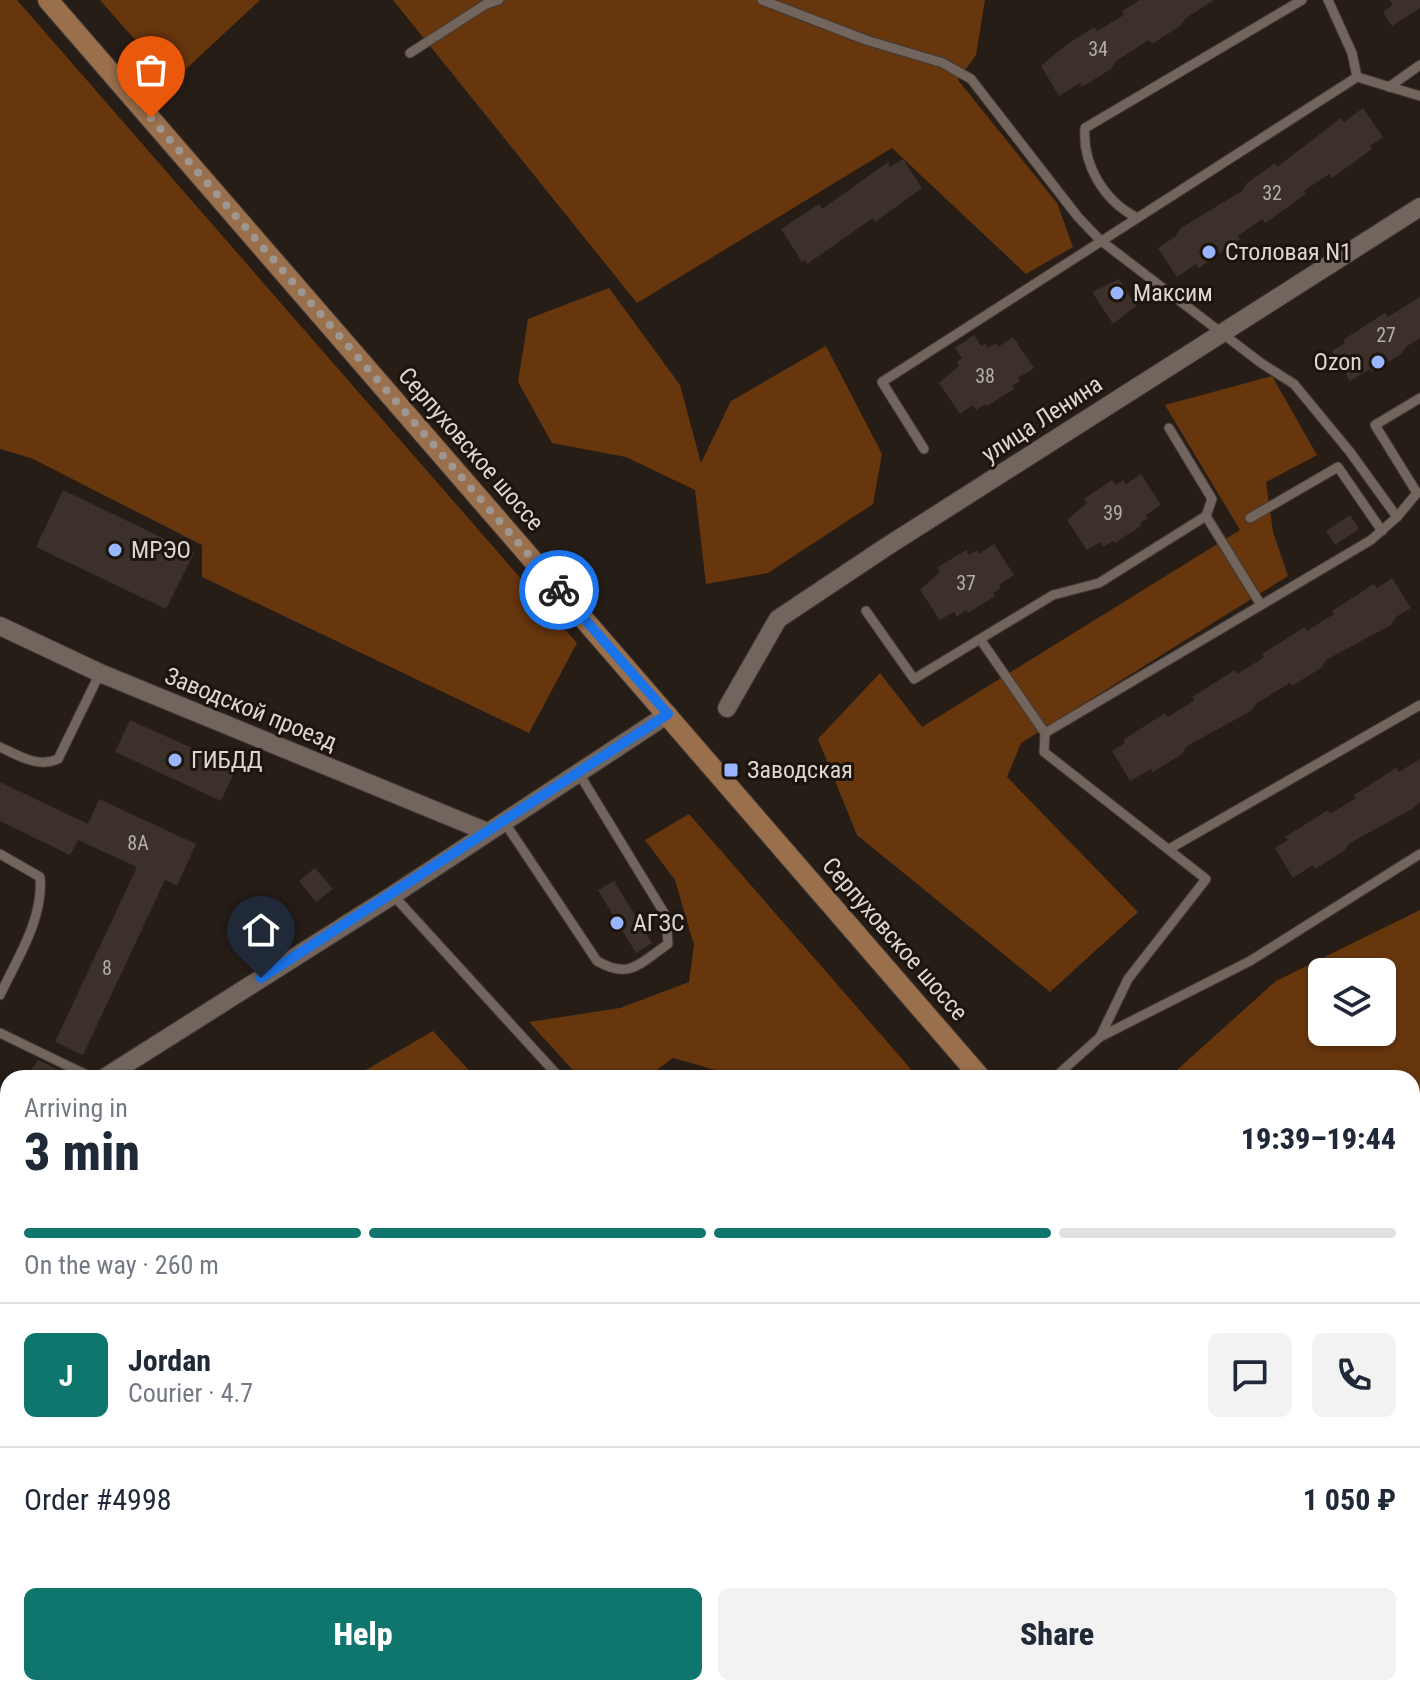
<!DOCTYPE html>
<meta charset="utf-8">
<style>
body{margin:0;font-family:"Roboto Condensed",sans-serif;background:#f2f2f3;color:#1f2937;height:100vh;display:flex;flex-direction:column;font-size:30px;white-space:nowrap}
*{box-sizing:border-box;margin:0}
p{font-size:26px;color:#747a83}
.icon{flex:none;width:44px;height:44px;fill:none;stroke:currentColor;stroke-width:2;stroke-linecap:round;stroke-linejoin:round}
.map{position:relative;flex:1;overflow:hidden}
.sheet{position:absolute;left:0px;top:1070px;width:1420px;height:626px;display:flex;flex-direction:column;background:#fff;border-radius:24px 24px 0 0;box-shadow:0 2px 6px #0004}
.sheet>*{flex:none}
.tools{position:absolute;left:1308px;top:958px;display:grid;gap:16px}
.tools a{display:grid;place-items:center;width:88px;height:88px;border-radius:12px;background:#fff;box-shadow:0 2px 6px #0004;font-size:40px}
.pin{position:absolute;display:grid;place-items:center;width:68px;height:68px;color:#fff;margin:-82px -34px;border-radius:50% 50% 50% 0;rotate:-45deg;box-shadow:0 0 8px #0007}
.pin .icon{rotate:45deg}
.courier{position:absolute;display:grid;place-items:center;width:80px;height:80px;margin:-40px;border:6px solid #1a73e8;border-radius:50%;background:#fff;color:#222;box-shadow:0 2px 10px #0007}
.headline em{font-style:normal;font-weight:800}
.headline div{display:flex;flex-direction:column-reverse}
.headline{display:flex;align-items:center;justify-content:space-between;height:136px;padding:0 24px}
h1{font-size:52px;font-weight:800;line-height:60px}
.bar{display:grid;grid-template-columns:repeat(4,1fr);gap:12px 8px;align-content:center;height:96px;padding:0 24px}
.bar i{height:10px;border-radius:6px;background:#e0e1e3}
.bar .active{background:#0f766e}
.bar p{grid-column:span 4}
.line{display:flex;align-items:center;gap:20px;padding:0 24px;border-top:2px solid #e0e1e3}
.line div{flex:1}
.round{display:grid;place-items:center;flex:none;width:84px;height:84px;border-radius:12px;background:#f2f2f3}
.action{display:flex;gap:16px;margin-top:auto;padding:16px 24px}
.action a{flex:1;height:92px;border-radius:12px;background:#0f766e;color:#fff;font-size:32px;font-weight:800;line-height:92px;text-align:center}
.action a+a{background:#f2f2f3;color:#1f2937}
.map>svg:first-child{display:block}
</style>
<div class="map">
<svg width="1420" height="1695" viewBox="0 0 1420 1695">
<rect width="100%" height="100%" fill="#271d17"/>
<!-- forest -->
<g fill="#67360d" fill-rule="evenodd">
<polygon points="0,0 17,0 577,643 529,733 202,577 202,545 31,458 0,449"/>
<polygon points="100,0 260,0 172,82"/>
<polygon points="393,0 985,0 976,55 958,80 1057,203 1073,247 1026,274 892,148 637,303"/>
<polygon points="609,288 680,385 701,463 731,401 826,346 882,454 873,504 768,573 706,584 695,490 626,457 552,443 518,382 528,319"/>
<polygon points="1272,376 1317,455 1266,482 1273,532 1288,576 1021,743 1007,777 1138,912 1050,992 857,835 818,739 880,673 922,727 1240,530 1165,405"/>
<polygon points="689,814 916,1075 913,1078 744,1078 673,1058 646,1078 580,1078 529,1022 620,1008 689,982 694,945 675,880 645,840"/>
<path d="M 1420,910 L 1420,1477 L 1412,1468 L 1412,1078 L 1168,1078 L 1276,981 ZM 1322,972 L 1382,972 L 1382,1032 L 1322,1032 Z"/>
<polygon points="433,1031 476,1078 352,1078"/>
<polygon points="8,1238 8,1607 0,1607 0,1241"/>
<polygon points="1192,1688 1383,1688 1381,1695 1211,1695"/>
</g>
<!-- building -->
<g fill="#3b302a">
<polygon points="1140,0 1214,0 1186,18 1180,26 1152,44 1149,40 1130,52 1116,61 1111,69 1082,87 1080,83 1059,96 1041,66 1066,45 1094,27 1097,31 1124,15 1122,11"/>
<polygon points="1389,0 1420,0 1420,8 1392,26 1383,12 1393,5"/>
<polygon points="1363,108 1383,137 1370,146 1372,149 1332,178 1329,174 1304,191 1306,194 1265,223 1262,219 1238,236 1240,239 1199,268 1196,264 1177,277 1158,248 1176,236 1181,228 1242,191 1247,183 1275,163 1277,167 1341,118 1344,122"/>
<polygon points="903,159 922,188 875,222 873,218 807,264 805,260 802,262 781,229 819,204 822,209 888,162 890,167"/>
<polygon points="1119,279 1136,306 1113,324 1092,292"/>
<polygon points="1420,297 1420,338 1407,346 1401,354 1372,372 1370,369 1350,381 1332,351 1345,343 1343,340 1385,313 1388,317"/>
<polygon points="974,335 981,346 985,343 988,348 996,343 998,347 1013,337 1034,368 1018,378 1020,381 1012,386 1014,389 987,406 986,404 976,410 973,405 960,414 939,383 959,366 957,362 962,358 955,348"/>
<polygon points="1141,474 1161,505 1146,515 1148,518 1140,523 1141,526 1115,543 1113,541 1103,547 1100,542 1087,550 1067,520 1087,503 1084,499 1112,480 1116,485 1123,480 1126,484"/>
<polygon points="63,490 194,553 166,609 36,547"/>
<polygon points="1350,515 1359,529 1335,545 1326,531"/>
<polygon points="994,544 1014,575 999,585 1001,588 993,593 995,596 968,613 966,610 957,617 954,612 940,620 920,590 940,572 937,568 966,550 969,555 977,550 979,554"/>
<polygon points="1392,578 1411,608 1396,617 1391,625 1326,660 1321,668 1292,686 1290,683 1257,703 1251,711 1187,746 1182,754 1153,772 1151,769 1130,781 1112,751 1125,743 1123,740 1165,713 1168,717 1182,708 1195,700 1192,697 1235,670 1237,674 1252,665 1264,657 1262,654 1305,627 1307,631 1321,622 1334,614 1332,611 1374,584 1377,588"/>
<polygon points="130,720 236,768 221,801 115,752"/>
<polygon points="1420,759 1420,802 1412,809 1350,843 1344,851 1315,869 1313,865 1293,878 1275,848 1288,840 1285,837 1328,810 1330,814 1356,798 1354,795 1396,768 1399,772"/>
<polygon points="0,782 88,824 99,799 196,844 177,886 165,880 83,1055 55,1042 137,867 78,840 70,855 0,821"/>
<polygon points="315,868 333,889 316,902 299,881"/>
<polygon points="614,881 652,943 636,953 598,890"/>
<polygon points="38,1060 61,1071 72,1078 25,1078"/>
</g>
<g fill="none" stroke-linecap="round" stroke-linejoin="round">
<!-- lane casing -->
<g stroke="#413935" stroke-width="11">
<g id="lane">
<polyline points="762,0 866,40 943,63 971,79 1078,217 1100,240 1261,363 1294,384 1350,452 1397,517"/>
<polyline points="410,53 486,4 499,0"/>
<polyline points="1357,77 1420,96"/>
<polyline points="1389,87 1420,65"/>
<path d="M 1136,217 C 1104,201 1082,164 1085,128 L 1302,0"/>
<polyline points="1169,428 1212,499 1206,516"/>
<polyline points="924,449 882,382 1357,77 1352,53 1328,0"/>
<polyline points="1250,518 1338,467 1382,531"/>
<polyline points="866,611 914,679 980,639"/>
<polyline points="1045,733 980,639 1053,595 1099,583 1206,516 1261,605"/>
<path d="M 0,747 C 19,756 38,768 58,759 L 100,673"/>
<path d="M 503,820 L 597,961 C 630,980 640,963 668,944 L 666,916 L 578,772"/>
<polyline points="1169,849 1420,705"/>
<path d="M 0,854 L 40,877 C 44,918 17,959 0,995"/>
<polyline points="393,895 560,1078"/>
<polyline points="0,1033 93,1078"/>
<polyline points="1100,1037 1250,961 1420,854"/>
<polyline points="1054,1078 1100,1037 1128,979 1206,879 1044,752 1045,733 1371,540 1397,517 1417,493 1375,425 1420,398"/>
</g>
</g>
<!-- street casing -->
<g stroke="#413935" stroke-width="20">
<g id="street">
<polyline points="0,626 100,673 485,831"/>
<polyline points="727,708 778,619 886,547 1420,207"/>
<polyline points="104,1078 393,895 668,714"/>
<polyline points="0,1142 8,1137"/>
<polyline points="1178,1688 1199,1695"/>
</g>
</g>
<!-- secondary casing -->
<g stroke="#413935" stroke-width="22">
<g id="secondary">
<polyline points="48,0 981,1078"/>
<polyline points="1412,1578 1420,1587"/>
</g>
</g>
<!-- lane -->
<use href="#lane" stroke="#71655d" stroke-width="9"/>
<!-- street -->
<use href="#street" stroke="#71655d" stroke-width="18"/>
<!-- secondary -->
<use href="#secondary" stroke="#996f4c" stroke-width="20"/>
</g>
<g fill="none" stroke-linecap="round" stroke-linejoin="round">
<!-- done -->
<polyline stroke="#9d9691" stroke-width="8" stroke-dasharray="0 14.4" points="151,118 559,590"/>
<!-- route -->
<polyline stroke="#1a73e8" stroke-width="10" points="261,978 668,714 559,590"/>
</g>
<!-- markers -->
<g fill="#99b5fd" stroke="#1d140e" stroke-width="3">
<circle cx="1209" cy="252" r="8"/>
<circle cx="1117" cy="293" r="8"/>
<circle cx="1378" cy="362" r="8"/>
<circle cx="115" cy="550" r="8"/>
<circle cx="175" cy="760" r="8"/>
<rect x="723" y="762" width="16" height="16" rx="4"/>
<circle cx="617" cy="923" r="8"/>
</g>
<g text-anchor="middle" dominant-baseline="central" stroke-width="6" stroke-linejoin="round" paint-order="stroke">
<!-- number labels -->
<g font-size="20" fill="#b4ada8">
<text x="1098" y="49">34</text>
<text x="1272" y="193">32</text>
<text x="1386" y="335">27</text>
<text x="985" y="376">38</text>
<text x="1113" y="513">39</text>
<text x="966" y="583">37</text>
<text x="138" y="843">8А</text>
<text x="107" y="968">8</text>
</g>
<!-- poi labels -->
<g font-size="24" fill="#ddd7d2" stroke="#1d140e" text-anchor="start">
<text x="1225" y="252">Столовая N1</text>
<text x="1133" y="293">Максим</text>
<text x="1362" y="362" text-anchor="end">Ozon</text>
<text x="131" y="550">МРЭО</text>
<text x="191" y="760">ГИБДД</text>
<text x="747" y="770">Заводская</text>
<text x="633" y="923">АГЗС</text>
</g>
<!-- street labels -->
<g font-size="24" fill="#ddd7d2" stroke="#1d140e">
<text transform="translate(1042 419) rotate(-33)">улица Ленина</text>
<text transform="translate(471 449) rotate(49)">Серпуховское шоссе</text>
<text transform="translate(251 709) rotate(22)">Заводской проезд</text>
<text transform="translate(895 939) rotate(49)">Серпуховское шоссе</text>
</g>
</g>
</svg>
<div class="tools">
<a><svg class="icon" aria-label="layers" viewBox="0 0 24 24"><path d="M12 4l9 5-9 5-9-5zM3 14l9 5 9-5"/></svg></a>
</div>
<div class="pin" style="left:151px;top:118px;background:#ea580c"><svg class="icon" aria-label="bag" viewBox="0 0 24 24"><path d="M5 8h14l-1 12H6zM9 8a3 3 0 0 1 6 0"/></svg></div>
<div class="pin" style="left:261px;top:978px;background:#1f2937"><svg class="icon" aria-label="home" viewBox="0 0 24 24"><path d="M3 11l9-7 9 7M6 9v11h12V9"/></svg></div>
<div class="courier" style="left:559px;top:590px"><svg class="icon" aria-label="bike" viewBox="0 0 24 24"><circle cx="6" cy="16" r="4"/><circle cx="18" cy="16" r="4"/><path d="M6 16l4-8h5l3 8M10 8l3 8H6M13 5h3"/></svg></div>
<section class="sheet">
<div class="headline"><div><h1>3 min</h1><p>Arriving in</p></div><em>19:39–19:44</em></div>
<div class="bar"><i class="active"></i><i class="active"></i><i class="active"></i><i></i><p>On the way · 260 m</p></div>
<div class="line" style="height:144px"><b class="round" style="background:#0f766e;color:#fff">J</b><div><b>Jordan</b><p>Courier · 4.7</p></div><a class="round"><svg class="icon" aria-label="chat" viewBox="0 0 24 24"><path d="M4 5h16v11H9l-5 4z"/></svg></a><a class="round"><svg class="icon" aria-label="phone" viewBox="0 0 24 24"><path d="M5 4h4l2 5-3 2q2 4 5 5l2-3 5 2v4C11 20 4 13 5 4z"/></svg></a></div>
<div class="line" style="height:104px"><div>Order #4998</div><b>1 050 ₽</b></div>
<div class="action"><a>Help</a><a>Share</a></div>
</section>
</div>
